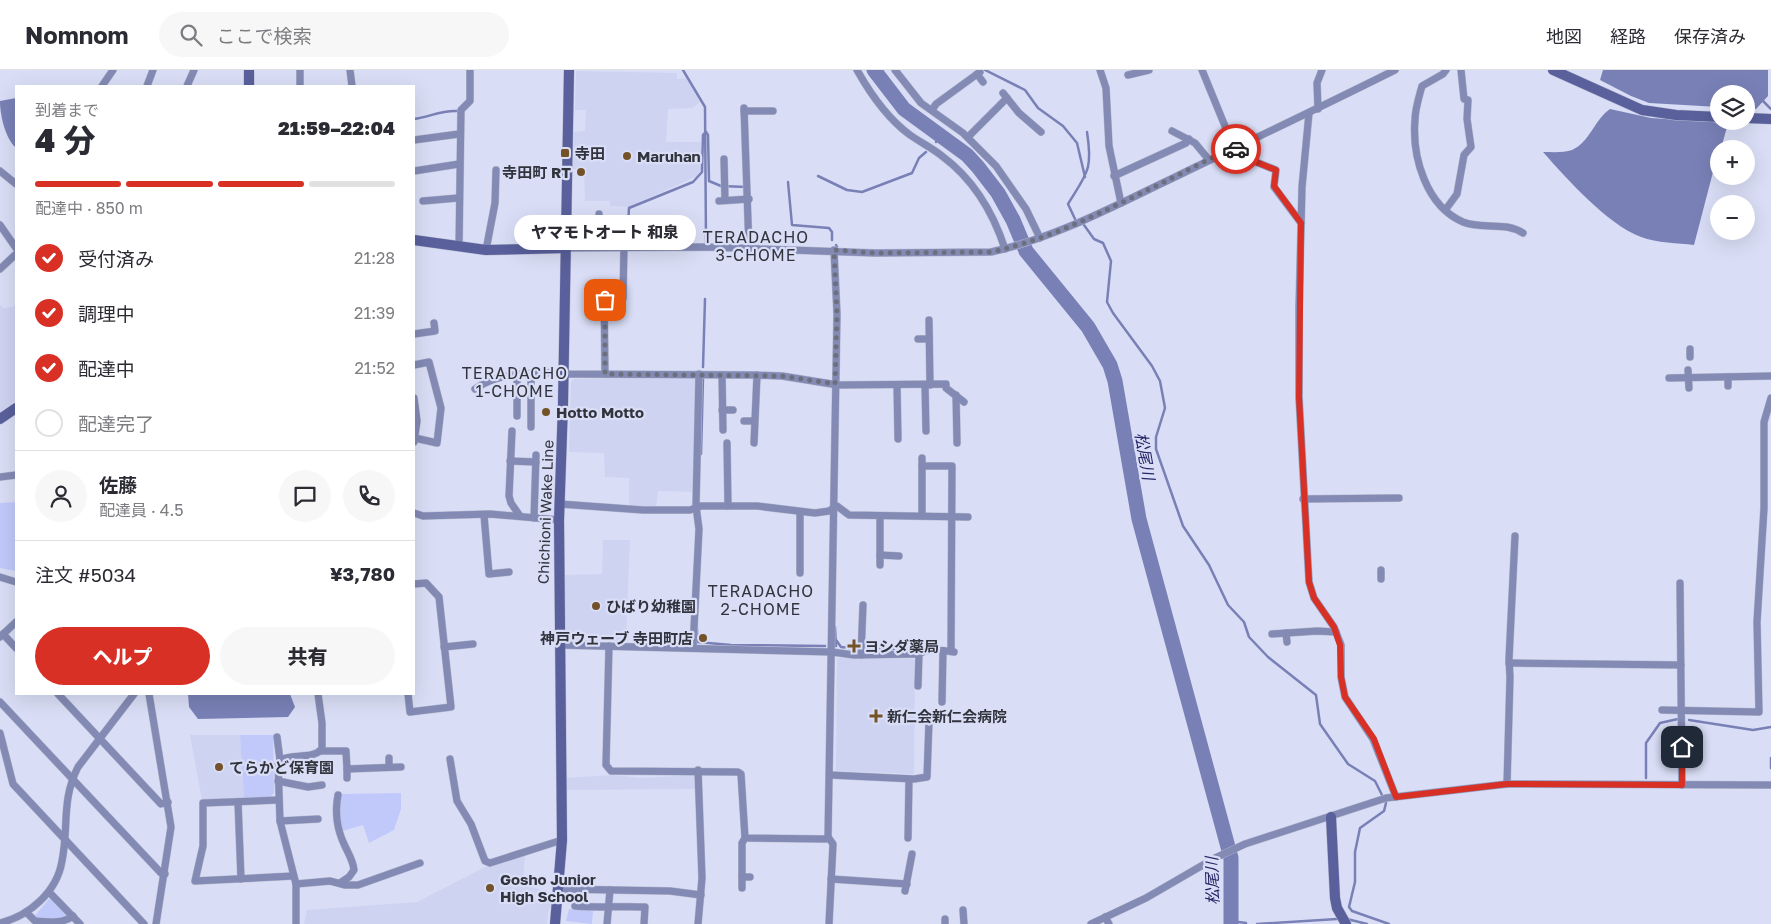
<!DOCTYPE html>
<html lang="ja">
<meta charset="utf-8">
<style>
body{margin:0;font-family:"Golos Text","Noto Sans JP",sans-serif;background:#f7f7f7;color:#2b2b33;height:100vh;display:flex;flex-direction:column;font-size:19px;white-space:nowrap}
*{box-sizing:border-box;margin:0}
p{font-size:16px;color:#7c7c81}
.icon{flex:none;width:28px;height:28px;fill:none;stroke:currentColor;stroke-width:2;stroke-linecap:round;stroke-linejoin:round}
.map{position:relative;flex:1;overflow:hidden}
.sheet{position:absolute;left:15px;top:15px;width:400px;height:610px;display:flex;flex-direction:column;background:#fff;border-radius:0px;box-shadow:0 5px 20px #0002}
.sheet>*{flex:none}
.tools{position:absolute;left:1710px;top:15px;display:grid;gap:10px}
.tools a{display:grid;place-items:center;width:45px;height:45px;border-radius:50%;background:#fff;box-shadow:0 5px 20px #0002;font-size:25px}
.pin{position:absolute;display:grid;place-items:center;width:42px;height:42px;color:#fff;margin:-21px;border-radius:10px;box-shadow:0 2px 8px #0006}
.courier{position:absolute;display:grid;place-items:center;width:50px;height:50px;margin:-25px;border:4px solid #d93025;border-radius:50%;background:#fff;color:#222;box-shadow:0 1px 6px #0007}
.bubble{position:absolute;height:35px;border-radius:18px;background:#fff;box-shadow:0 5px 20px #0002;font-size:16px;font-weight:800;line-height:35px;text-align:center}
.headline em{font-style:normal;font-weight:800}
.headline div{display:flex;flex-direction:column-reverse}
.headline{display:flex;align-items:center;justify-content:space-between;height:85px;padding:0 20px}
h1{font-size:32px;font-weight:800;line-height:38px}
.bar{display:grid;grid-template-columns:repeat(4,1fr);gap:8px 5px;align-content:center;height:60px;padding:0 20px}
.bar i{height:6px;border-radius:4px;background:#e1e1e2}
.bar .on{background:#d93025}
.bar p{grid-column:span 4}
.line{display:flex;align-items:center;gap:12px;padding:0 20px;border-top:1px solid #e1e1e2}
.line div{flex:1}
.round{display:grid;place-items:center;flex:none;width:52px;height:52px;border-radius:26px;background:#f7f7f7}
ol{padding:0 20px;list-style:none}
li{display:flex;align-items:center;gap:15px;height:55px}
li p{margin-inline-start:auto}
li .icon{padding:5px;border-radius:50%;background:#d93025;color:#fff;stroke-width:4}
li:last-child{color:#7c7c81}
li i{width:28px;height:28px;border:2px solid #e1e1e2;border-radius:50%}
.button{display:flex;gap:10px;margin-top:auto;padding:10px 20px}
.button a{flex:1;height:58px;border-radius:30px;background:#d93025;color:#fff;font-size:20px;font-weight:800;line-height:58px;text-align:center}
.button a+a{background:#f7f7f7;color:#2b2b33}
header{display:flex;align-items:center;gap:30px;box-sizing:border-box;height:70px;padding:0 25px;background:#fff;border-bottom:1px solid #e1e1e2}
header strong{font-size:24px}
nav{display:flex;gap:28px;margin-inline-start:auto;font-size:18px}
.search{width:350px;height:45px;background:#f7f7f7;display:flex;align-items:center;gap:12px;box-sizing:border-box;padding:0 18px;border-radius:28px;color:#7c7c81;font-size:19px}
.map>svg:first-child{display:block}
</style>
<header>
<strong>Nomnom</strong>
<div class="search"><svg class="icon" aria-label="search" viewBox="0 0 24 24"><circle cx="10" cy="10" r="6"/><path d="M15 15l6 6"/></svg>ここで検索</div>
<nav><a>地図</a><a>経路</a><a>保存済み</a></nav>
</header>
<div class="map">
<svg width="1771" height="854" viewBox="0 0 1771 854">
<rect width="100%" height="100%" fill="#d9def6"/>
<!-- built -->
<g fill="#ced3f2">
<polygon points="576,1 677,3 677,9 686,8 700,32 693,38 668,39 666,72 701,72 701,100 697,106 629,137 610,136 610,131 585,131 584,99 573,99 574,62 585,61 586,40 575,40"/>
<polygon points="0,235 4,238 16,236 16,330 0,342"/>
<polygon points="697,308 695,422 658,421 656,438 629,437 629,408 605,407 604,383 569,382 571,312 574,309"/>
<polygon points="603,470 630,470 626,571 566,571 564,568 563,505 602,504"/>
<polygon points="837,588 913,589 915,591 914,704 836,701"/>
<polygon points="190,665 240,665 244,729 202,730"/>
<polygon points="612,705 642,708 696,705 696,719 567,720 566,708"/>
<polygon points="525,784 523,814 546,821 553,831 548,842 547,854 304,854 307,840 417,832 485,797"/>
</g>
<!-- green -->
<g fill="#c1c9fa">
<polygon points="16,432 16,501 0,498 0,433"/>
<polygon points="240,665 273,665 274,723 269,728 244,729"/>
<polygon points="401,723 401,739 394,760 369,773 363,755 342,761 339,748 340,724"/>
<polygon points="49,829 51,829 67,845 66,848 40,850 34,847"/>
<polygon points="569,839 593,841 592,854 566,851"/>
</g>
<!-- water -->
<g fill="#7980b6">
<polygon points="1603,0 1768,0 1768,26 1756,39 1746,39 1746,24 1719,24 1719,37 1649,33 1631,26 1600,10"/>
<path d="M 16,28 L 16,78 C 5,68 0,45 0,31 Z"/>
<path d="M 1610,39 L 1651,48 L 1728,53 L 1721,79 L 1719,79 L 1694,175 C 1678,173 1657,173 1641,167 C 1608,155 1566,108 1543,82 C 1552,82 1564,83 1572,80 C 1590,72 1594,50 1610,39 Z"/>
<polygon points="188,624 290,624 295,637 288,647 198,649 189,637"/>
</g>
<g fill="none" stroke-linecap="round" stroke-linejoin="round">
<!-- stream -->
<g stroke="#7980b6" stroke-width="2.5">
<polyline points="683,0 705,37 706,173"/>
<polyline points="985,0 1025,20 1038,38 1063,56 1077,73 1085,107"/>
<polyline points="1763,31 1771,39"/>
<path d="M 414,49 C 429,47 442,40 457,41"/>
<polyline points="706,62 708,65 709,111 721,116 747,117"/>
<polyline points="936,72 941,66"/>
<polyline points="818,106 847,120 862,122 912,103 919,88 926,82"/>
<polyline points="788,112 792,155 829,158 832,162 832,170"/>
<path d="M 1075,149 L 1068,134 C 1087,103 1093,100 1087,62"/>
<polyline points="1084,155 1094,169 1103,173 1111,191 1107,232 1113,243 1152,296 1160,311 1165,338 1156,367 1156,379 1183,456 1209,495 1228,535 1244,552 1249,567 1268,587 1316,625 1320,654 1348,694 1375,711 1386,733 1384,741 1360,758 1355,782 1355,812 1349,837 1352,841 1389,854"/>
<polyline points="627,172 629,138 693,112 702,102 703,65 706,62"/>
<polyline points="836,175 837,177"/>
<polyline points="703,297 705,229"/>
<polyline points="701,384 703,308"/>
<polyline points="835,557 836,576"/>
<polyline points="697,559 697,572 731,575 825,576"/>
<polyline points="836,570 841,577 858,579 911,579"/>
<polyline points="1689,650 1753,660 1771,657"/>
<polyline points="1771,688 1771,698"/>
<polyline points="1646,708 1646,673 1660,653 1678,649"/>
<polyline points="1347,849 1367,854"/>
<polyline points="1231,851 1246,853"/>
<polyline points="1257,854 1337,849"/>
</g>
<!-- river -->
<polyline stroke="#7980b6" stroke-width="15" points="874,0 904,39 967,85 978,97 998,123 1013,150 1026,181 1088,257 1110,295 1115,311 1139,449 1231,788 1231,854"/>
<!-- street casing -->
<g stroke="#b8bcd1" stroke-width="8">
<g id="street">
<polyline points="300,0 300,16"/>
<polyline points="350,0 352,16"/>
<path d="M 857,0 C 871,25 887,48 910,65 C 920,72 932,78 942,86 C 973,109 993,142 1005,179"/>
<polyline points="895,0 921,33 963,63 996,96 1026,139 1040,168"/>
<polyline points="1100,0 1106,18 1109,76 1121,133"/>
<polyline points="1202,0 1234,78 1256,92 1276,100 1274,117 1301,153"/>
<path d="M 1446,0 L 1443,4 L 1422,16 C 1419,27 1415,39 1415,50 C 1412,87 1426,136 1463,152 C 1483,160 1504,151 1523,163"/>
<polyline points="977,4 983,12"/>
<polyline points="1128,5 1149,0"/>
<polyline points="102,16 113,0"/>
<polyline points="147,16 153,0"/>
<polyline points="187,16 194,0"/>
<polyline points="1003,23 1019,43 1041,62"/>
<polyline points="744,38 749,179"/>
<polyline points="1318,39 1317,13 1322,0"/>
<polyline points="932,40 936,34 980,2"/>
<polyline points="744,41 773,41"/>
<polyline points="1309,43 1302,117 1299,238 1299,327 1309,512 1314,528 1334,557 1341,575 1341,607 1345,627 1373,669 1396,727"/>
<polyline points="1172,61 1195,73 1209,90"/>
<polyline points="968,67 1007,28"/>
<polyline points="414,70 459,64"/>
<polyline points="724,89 725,130"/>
<polyline points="0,101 16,114"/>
<polyline points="414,101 459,94"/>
<polyline points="1114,106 1186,73 1189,69"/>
<polyline points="423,131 458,128"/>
<polyline points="719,131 749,129"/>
<polyline points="1446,139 1457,124 1464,85 1471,77 1467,49 1468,30 1464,29 1461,0"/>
<polyline points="0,155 16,178"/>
<polyline points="459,177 461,40 470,31 470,0"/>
<polyline points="598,177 599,144"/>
<path d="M 566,178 L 705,177 L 875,183 L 991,182 C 1055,168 1114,136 1173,108 C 1247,72 1321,37 1395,0"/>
<polyline points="486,180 495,133 496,100"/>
<polyline points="0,199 16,184"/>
<polyline points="604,217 605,304"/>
<polyline points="623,228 624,176"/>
<polyline points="929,250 930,315"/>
<polyline points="414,264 435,261 434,253"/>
<polyline points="918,269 929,269"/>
<polyline points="1690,279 1690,287"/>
<polyline points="414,295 429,292 441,338 437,373 415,368"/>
<polyline points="1688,300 1689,318"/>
<polyline points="517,305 517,346"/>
<polyline points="722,305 723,360"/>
<polyline points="1728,307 1728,316"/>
<polyline points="1669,308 1771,306"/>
<polyline points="897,315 898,369"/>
<polyline points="925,315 926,361"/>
<path d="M 475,319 C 500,301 531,304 560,302 L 564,304 L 753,305 L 782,306 L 838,315 L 946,314 L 946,318 L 964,332"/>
<polyline points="956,325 957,373"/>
<polyline points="414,328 417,351 414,372"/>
<polyline points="722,340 733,340"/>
<polyline points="744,351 754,351"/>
<polyline points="531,357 531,304"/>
<polyline points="512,361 509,426 511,433 520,446"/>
<polyline points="727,373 728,436"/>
<polyline points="754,373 757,305"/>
<polyline points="922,388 922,446"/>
<polyline points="510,391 536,392"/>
<polyline points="922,396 952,396 951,581"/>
<polyline points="0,407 16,405"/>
<polyline points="1303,429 1399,428"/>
<polyline points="560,434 643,440 690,440 701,436 757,436 815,443 829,441 837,436 849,445 968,447"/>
<polyline points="414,443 423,446 490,444 559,450"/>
<polyline points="484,445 489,504 509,502"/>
<polyline points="534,448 536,385"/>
<polyline points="880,485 899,486"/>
<polyline points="880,495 880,446"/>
<polyline points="1381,500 1381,509"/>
<polyline points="800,503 800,442"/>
<polyline points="0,507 16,512"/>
<polyline points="1680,513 1682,715"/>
<polyline points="1286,563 1287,572"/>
<polyline points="3,564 16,578"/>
<polyline points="1272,564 1317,561 1336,562"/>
<polyline points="0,567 16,552"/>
<path d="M 559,575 L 832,582 L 854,585 L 919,584 C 928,578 943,580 954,582"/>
<polyline points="609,576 606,695 611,701 738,702 741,704 745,768 826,769 828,767"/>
<polyline points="444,577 473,574"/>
<polyline points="693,578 699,459 696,436 699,304"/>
<polyline points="861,585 863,535"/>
<polyline points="1509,593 1681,595"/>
<polyline points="918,616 919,584"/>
<polyline points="58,624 161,734 168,732"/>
<polyline points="149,624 171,757 156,854"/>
<polyline points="408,624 410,642 451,637 439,527 426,513 414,514"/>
<polyline points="0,632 161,803 165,804"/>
<polyline points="942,632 943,581"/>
<polyline points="1662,640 1759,642 1757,552 1764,438 1764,352 1771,328"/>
<polyline points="0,663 13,714 144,854"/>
<polyline points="277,667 280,690"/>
<polyline points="320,681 346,681 347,699 401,697"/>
<polyline points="389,688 389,697"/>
<polyline points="450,689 457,731 471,754 485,791 490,793 562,770"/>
<polyline points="347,699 347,708"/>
<polyline points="698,700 702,808 698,854"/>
<polyline points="830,705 914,709 927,707 929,651"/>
<polyline points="278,711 308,717 322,715"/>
<polyline points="1507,714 1510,607 1509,589 1515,466"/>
<path d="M 338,725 C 335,741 337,759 344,774 C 348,783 353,790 354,800 L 349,807 L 340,813"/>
<polyline points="278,730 203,733 203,776 195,811 293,806"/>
<polyline points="238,732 241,809"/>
<polyline points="280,751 318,749"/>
<polyline points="908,768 909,709"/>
<polyline points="742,807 750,807"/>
<polyline points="831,809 907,814"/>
<polyline points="296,814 330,811 345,815 358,815 420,793"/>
<polyline points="742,818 742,773 745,768"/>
<polyline points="558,819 670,821 701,825"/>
<polyline points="905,821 912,784"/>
<polyline points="49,822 80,854"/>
<path d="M 575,836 C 599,838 621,836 645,837 L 644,854"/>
<polyline points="963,840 964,854"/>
<path d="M 27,843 L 35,851 C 48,852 63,854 73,846"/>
<polyline points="1105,847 1109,854"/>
<polyline points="945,849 945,854"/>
<path d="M 0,853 C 29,846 57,822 62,791 C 69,757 61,730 78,697 L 134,624"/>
<path d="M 296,854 L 296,814 L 280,751 L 278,694 L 280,690 C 293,683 312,690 322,679 L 322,653 L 318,624"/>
<polyline points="607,854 610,820"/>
<polyline points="829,854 833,774 828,767 837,244 834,180"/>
<polyline points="1091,854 1146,828 1215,788 1245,774 1386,728 1507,714 1771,715"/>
</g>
</g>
<!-- secondary casing -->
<g stroke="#b8bcd1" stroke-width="11">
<g id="secondary">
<polyline points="249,0 249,16"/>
<polyline points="1553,0 1642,40 1676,45 1719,47"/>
<polyline points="1746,48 1771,49"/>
<polyline points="414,170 486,180 566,178"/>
<polyline points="0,349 16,338"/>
<polyline points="1331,747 1335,828 1337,838 1346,854"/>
<polyline points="555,854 562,770 559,450 563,334 569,0"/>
</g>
</g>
<!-- street -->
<use href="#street" stroke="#838ab4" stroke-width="7"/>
<!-- secondary -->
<use href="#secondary" stroke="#59609c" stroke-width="10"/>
</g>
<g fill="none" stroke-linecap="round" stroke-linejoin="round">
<!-- done -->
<path stroke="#6c707e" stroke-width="5" stroke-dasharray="0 9" d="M 605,230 L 605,304 L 782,306 L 835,314 L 837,244 L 834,180 L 875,183 L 991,182 C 1052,169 1108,139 1164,112 C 1177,106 1226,79 1236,79"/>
<!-- route -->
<polyline stroke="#d93025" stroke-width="6" points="1236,79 1256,92 1276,100 1274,116 1301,153 1299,327 1309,512 1314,528 1334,557 1340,575 1341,607 1345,627 1374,669 1396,727 1507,714 1682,715 1682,677"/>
</g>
<!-- markers -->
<g fill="#735229" stroke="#d9def6" stroke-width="2">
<rect x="560" y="78" width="10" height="10" rx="2.5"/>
<circle cx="627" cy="86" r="5"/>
<circle cx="581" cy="102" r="5"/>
<circle cx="546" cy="342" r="5"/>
<circle cx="596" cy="536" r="5"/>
<circle cx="703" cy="568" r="5"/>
<path d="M851.5 568.5h5v5h5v5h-5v5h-5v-5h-5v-5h5z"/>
<path d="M873.5 638.5h5v5h5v5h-5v5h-5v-5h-5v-5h5z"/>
<circle cx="219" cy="697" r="5"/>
<circle cx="490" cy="818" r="5"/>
</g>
<g text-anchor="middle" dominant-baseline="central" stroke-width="4.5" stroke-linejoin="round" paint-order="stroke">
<!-- poi labels -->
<g font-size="15" font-weight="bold" fill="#32343d" stroke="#d9def6" text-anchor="start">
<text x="575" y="83">寺田</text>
<text x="637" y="86">Maruhan</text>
<text x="571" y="102" text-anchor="end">寺田町 RT</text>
<text x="556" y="342">Hotto Motto</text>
<text x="606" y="536">ひばり幼稚園</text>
<text x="693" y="568" text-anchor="end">神戸ウェーブ 寺田町店</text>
<text x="864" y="576">ヨシダ薬局</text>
<text x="887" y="646">新仁会新仁会病院</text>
<text x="229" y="697">てらかど保育園</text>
<text x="500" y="809">Gosho Junior<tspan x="500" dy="17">High School</tspan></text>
</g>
<!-- street labels -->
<g font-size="15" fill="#32343d" stroke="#d9def6">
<text transform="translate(545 442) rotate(-88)">Chichioni Wake Line</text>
</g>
<!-- neighbourhood labels -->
<g font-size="16" letter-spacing="1" fill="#32343d" stroke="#d9def6">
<text x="756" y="167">TERADACHO<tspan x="756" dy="18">3-CHOME</tspan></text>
<text x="515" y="303">TERADACHO<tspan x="515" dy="18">1-CHOME</tspan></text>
<text x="761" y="521">TERADACHO<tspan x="761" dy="18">2-CHOME</tspan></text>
</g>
<!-- water labels -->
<g font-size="16" font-style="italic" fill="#252465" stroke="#d9def6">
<text transform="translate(1145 386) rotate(80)">松尾川</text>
<text transform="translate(1212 811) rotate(-92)">松尾川</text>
</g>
</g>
</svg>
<div class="tools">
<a><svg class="icon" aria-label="layers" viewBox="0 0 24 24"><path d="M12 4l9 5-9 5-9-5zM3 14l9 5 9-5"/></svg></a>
<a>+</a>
<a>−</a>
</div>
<div class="pin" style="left:605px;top:230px;background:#ea580c"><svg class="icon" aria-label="bag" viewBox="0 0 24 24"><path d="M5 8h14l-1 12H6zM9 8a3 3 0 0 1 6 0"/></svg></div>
<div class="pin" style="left:1682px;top:677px;background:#1f2937"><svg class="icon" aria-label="home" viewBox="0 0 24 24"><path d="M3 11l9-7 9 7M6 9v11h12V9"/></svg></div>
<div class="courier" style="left:1236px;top:79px"><svg class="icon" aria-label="car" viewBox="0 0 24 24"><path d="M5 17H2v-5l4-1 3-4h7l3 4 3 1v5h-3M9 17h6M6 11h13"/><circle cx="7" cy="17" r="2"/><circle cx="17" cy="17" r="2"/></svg></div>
<div class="bubble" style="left:514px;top:145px;width:182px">ヤマモトオート 和泉</div>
<section class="sheet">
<div class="headline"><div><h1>4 分</h1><p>到着まで</p></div><em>21:59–22:04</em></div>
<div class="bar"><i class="on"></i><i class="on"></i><i class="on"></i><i></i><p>配達中 · 850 m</p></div>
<ol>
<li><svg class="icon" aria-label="check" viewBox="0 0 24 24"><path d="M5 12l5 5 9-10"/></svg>受付済み<p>21:28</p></li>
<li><svg class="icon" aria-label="check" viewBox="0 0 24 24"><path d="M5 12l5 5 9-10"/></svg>調理中<p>21:39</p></li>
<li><svg class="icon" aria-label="check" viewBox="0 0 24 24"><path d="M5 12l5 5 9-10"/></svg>配達中<p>21:52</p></li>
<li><i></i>配達完了</li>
</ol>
<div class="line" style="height:90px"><a class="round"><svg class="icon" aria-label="person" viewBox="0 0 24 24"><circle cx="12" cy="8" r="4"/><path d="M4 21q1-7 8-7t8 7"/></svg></a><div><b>佐藤</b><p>配達員 · 4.5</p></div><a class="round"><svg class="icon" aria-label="chat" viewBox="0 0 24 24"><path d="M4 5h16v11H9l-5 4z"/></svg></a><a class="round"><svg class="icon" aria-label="phone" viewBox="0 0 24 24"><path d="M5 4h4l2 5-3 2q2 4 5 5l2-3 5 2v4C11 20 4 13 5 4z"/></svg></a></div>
<div class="line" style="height:65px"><div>注文 #5034</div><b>¥3,780</b></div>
<div class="button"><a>ヘルプ</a><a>共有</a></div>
</section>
</div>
